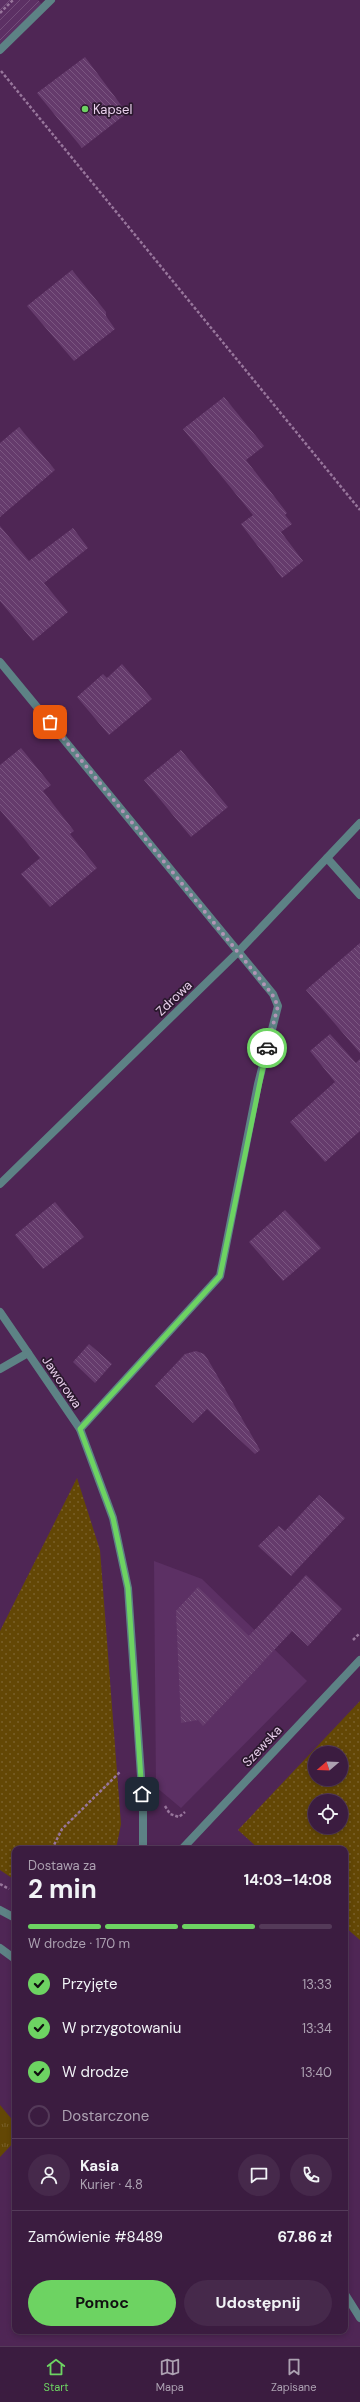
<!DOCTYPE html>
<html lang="pl">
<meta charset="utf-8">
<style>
body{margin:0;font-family:"DM Sans",sans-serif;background:#46294b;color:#f1f3f6;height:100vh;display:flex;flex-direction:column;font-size:15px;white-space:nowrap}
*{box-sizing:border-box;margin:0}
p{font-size:13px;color:#aca1b1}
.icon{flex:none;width:22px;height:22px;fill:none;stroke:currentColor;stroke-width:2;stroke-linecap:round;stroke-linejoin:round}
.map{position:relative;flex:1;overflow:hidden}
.panel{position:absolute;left:12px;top:1846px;width:336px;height:488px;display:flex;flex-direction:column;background:#3b1c40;border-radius:8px;box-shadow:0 2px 6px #0003,0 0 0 1px #543a59}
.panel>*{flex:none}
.needle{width:26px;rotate:251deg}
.buttons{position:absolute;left:308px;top:1746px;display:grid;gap:8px}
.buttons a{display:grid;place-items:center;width:40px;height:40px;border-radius:50%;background:#3b1c40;box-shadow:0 2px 6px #0003,0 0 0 1px #543a59;font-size:20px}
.pin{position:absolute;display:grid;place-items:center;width:34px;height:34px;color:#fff;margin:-17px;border-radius:8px;box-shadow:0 2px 6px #0006}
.courier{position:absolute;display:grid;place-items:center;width:40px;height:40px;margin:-20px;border:3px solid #6dd362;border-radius:50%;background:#fff;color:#222;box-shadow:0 1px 5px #0007}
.overview em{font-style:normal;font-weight:700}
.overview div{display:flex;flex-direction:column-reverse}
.overview{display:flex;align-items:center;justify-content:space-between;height:68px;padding:0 16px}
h1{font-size:26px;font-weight:700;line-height:30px}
.bar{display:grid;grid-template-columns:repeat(4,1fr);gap:6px 4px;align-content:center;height:48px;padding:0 16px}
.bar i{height:5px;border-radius:3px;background:#543a59}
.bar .active{background:#6dd362}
.bar p{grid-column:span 4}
.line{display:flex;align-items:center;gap:10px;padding:0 16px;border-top:1px solid #543a59}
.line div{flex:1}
.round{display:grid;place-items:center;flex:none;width:42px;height:42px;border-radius:21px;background:#46294b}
ol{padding:0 16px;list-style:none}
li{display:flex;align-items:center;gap:12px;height:44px}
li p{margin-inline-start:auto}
li .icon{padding:4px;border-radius:50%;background:#6dd362;color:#111;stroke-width:4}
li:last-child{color:#aca1b1}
li i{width:22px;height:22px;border:2px solid #543a59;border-radius:50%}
.primary-button{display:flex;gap:8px;margin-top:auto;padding:8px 16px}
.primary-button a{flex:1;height:46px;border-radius:24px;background:#6dd362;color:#111;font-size:16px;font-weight:700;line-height:46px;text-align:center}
.primary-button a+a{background:#46294b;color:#f1f3f6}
.menu{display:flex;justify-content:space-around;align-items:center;height:56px;border-top:1px solid #543a59;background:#3b1c40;font-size:11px;color:#aca1b1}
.menu a{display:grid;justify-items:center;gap:2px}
.menu .active{color:#6dd362}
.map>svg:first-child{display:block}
</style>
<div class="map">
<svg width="360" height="2346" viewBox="0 0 360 2346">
<defs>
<pattern id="industrial-furrows" width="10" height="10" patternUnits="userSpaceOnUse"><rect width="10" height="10" fill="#5c3064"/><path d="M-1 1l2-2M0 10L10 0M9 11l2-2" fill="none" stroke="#734d7a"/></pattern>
<pattern id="grass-dots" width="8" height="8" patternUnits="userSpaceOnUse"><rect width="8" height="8" fill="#634705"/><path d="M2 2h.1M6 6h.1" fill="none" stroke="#79602a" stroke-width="1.8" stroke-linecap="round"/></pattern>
<pattern id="park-tufts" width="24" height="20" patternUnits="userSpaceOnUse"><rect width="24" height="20" fill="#634705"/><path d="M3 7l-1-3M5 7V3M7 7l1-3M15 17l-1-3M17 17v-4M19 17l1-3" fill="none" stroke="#79602a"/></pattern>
<pattern id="building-back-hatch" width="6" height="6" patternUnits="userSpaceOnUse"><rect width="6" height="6" fill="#653b6c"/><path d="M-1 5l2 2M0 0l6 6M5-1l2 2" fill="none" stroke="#7b5681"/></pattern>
</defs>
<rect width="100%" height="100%" fill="#4f2655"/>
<!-- built -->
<polygon fill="#5c3064" points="154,1561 202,1579 307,1681 181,1808 156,1787"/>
<!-- industrial -->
<polygon fill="url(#industrial-furrows)" points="0,0 38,0 44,7 0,50"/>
<!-- grass -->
<g fill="url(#grass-dots)" fill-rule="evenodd">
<polygon points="77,1478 100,1550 121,1824 116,1849 15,1849 15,1880 0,1870 0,1631"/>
<path d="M 360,1701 L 360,1940 L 345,1927 L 345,1849 L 259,1849 L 238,1830 ZM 315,1753 L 341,1753 L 341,1779 L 315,1779 ZM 315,1801 L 341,1801 L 341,1827 L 315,1827 Z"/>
</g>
<!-- park -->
<polygon fill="url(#park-tufts)" points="0,2105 15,2123 15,2141 0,2157"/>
<!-- building -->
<g fill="url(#building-back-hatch)">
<polygon points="85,57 127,113 82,148 37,93"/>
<polygon points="72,270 106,312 106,316 115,329 74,361 27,306"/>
<polygon points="224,397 264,446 246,460 287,513 285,515 292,524 281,532 303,561 282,578 241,524 253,515 183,429"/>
<polygon points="19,427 55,470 0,517 0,443"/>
<polygon points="0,526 29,561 73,528 88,548 44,583 68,612 33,641 0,601"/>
<polygon points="122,664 152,699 109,735 77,697 103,674 107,678"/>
<polygon points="21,748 51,785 43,791 74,831 70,834 97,868 50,907 21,874 40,858 0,810 0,765"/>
<polygon points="181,750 228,807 191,837 144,780"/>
<polygon points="360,943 360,1053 306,990"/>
<polygon points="330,1034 356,1063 360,1059 360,1131 325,1162 290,1122 335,1082 310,1051"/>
<polygon points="55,1202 84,1237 43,1269 15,1235"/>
<polygon points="285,1210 321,1248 283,1281 249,1242"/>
<polygon points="89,1344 112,1364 95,1383 73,1362"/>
<polygon points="196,1351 204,1354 207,1358 260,1450 255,1454 207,1409 193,1423 155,1386 185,1354"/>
<polygon points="319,1495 345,1518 291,1576 258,1546 279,1526 285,1531"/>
<polygon points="306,1575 342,1609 308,1646 292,1631 203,1726 198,1720 181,1723 176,1611 198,1587 249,1636"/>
</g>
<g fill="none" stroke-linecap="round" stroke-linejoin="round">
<!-- path -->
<g stroke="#98769c" stroke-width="2.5" stroke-dasharray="3 2" stroke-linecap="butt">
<polyline points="0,13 13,0"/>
<polyline points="1,71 360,510"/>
<polyline points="353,1640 360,1633"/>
<polyline points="165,1806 170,1814 179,1817 185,1812"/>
<polyline points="52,1849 62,1829 120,1772"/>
<polyline points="0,1884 9,1889"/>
</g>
<!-- service -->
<g stroke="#5d8285" stroke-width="8">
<polyline points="327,858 360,895"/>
<polyline points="0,1369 28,1353"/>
</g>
<!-- minor -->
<g stroke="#5d8285" stroke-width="8">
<polyline points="0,50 51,0"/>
<polyline points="0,662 273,994 278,1006 258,1084 220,1276 80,1429"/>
<polyline points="0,1184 238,952 360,823"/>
<polyline points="0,1312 80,1429 113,1518 128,1588 143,1805 143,1849"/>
</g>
<!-- tertiary -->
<g stroke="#5d8285" stroke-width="8">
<polyline points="182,1849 360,1660"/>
<polyline points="0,1910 15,1918"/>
<polyline points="0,1948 15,1959"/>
<polyline points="345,2294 360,2318"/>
</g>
</g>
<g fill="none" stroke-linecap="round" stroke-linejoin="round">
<!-- done -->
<polyline stroke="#b294b6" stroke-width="4" stroke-dasharray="0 7.2" points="50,722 272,994 278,1006 267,1048"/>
<!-- route -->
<polyline stroke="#6dd362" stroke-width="5" points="142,1794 128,1588 113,1518 80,1429 220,1276 267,1048"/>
</g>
<!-- markers -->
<circle fill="#6dd362" stroke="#2a182d" stroke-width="1.5" cx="85" cy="109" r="4"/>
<g text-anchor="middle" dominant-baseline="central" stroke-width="3.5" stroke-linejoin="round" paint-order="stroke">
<!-- poi labels -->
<g font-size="13" fill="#e8cfeb" stroke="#2a182d" text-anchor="start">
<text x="93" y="109">Kapsel</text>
</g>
<!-- street labels -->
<g font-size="13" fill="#e8cfeb" stroke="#2a182d">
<text transform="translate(174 998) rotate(-44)">Zdrowa</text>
<text transform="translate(62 1382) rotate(56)">Jaworowa</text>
<text transform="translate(262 1746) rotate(-47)">Szewska</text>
</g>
</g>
</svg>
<div class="buttons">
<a><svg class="needle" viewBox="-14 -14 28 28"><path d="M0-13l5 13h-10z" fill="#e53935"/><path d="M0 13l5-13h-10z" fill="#aca1b1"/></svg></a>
<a><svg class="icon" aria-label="locate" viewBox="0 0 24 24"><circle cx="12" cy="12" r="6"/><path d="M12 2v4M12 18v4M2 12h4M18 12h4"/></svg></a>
</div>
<div class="pin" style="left:50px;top:722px;background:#ea580c"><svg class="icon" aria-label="bag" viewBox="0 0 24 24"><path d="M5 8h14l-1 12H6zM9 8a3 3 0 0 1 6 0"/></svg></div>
<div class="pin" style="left:142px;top:1794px;background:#1f2937"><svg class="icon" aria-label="home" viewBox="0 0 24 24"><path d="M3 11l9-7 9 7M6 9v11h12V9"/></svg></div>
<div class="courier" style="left:267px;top:1048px"><svg class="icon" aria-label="car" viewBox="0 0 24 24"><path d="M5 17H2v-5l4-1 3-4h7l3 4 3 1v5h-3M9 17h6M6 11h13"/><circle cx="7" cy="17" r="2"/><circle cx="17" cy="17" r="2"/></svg></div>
<section class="panel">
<div class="overview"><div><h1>2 min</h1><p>Dostawa za</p></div><em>14:03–14:08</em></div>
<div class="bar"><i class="active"></i><i class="active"></i><i class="active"></i><i></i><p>W drodze · 170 m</p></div>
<ol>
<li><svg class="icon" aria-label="check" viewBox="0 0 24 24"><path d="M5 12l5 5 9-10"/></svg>Przyjęte<p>13:33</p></li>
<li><svg class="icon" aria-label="check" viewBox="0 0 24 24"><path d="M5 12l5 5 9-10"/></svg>W przygotowaniu<p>13:34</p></li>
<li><svg class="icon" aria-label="check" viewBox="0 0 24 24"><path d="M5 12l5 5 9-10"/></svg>W drodze<p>13:40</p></li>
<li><i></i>Dostarczone</li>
</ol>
<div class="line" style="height:72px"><a class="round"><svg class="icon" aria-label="person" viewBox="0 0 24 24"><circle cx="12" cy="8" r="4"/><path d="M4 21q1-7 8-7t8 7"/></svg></a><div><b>Kasia</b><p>Kurier · 4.8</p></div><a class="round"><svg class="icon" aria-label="chat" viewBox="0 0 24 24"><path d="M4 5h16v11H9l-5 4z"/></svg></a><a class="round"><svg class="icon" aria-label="phone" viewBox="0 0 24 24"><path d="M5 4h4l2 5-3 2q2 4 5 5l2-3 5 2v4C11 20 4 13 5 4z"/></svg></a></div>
<div class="line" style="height:52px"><div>Zamówienie #8489</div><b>67.86 zł</b></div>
<div class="primary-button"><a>Pomoc</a><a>Udostępnij</a></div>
</section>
</div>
<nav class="menu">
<a class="active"><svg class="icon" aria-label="home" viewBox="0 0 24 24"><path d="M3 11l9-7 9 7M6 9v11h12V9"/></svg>Start</a>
<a><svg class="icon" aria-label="map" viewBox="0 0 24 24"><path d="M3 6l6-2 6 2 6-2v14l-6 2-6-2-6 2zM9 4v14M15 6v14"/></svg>Mapa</a>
<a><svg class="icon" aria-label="saved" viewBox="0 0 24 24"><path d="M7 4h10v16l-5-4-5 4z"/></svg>Zapisane</a>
</nav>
